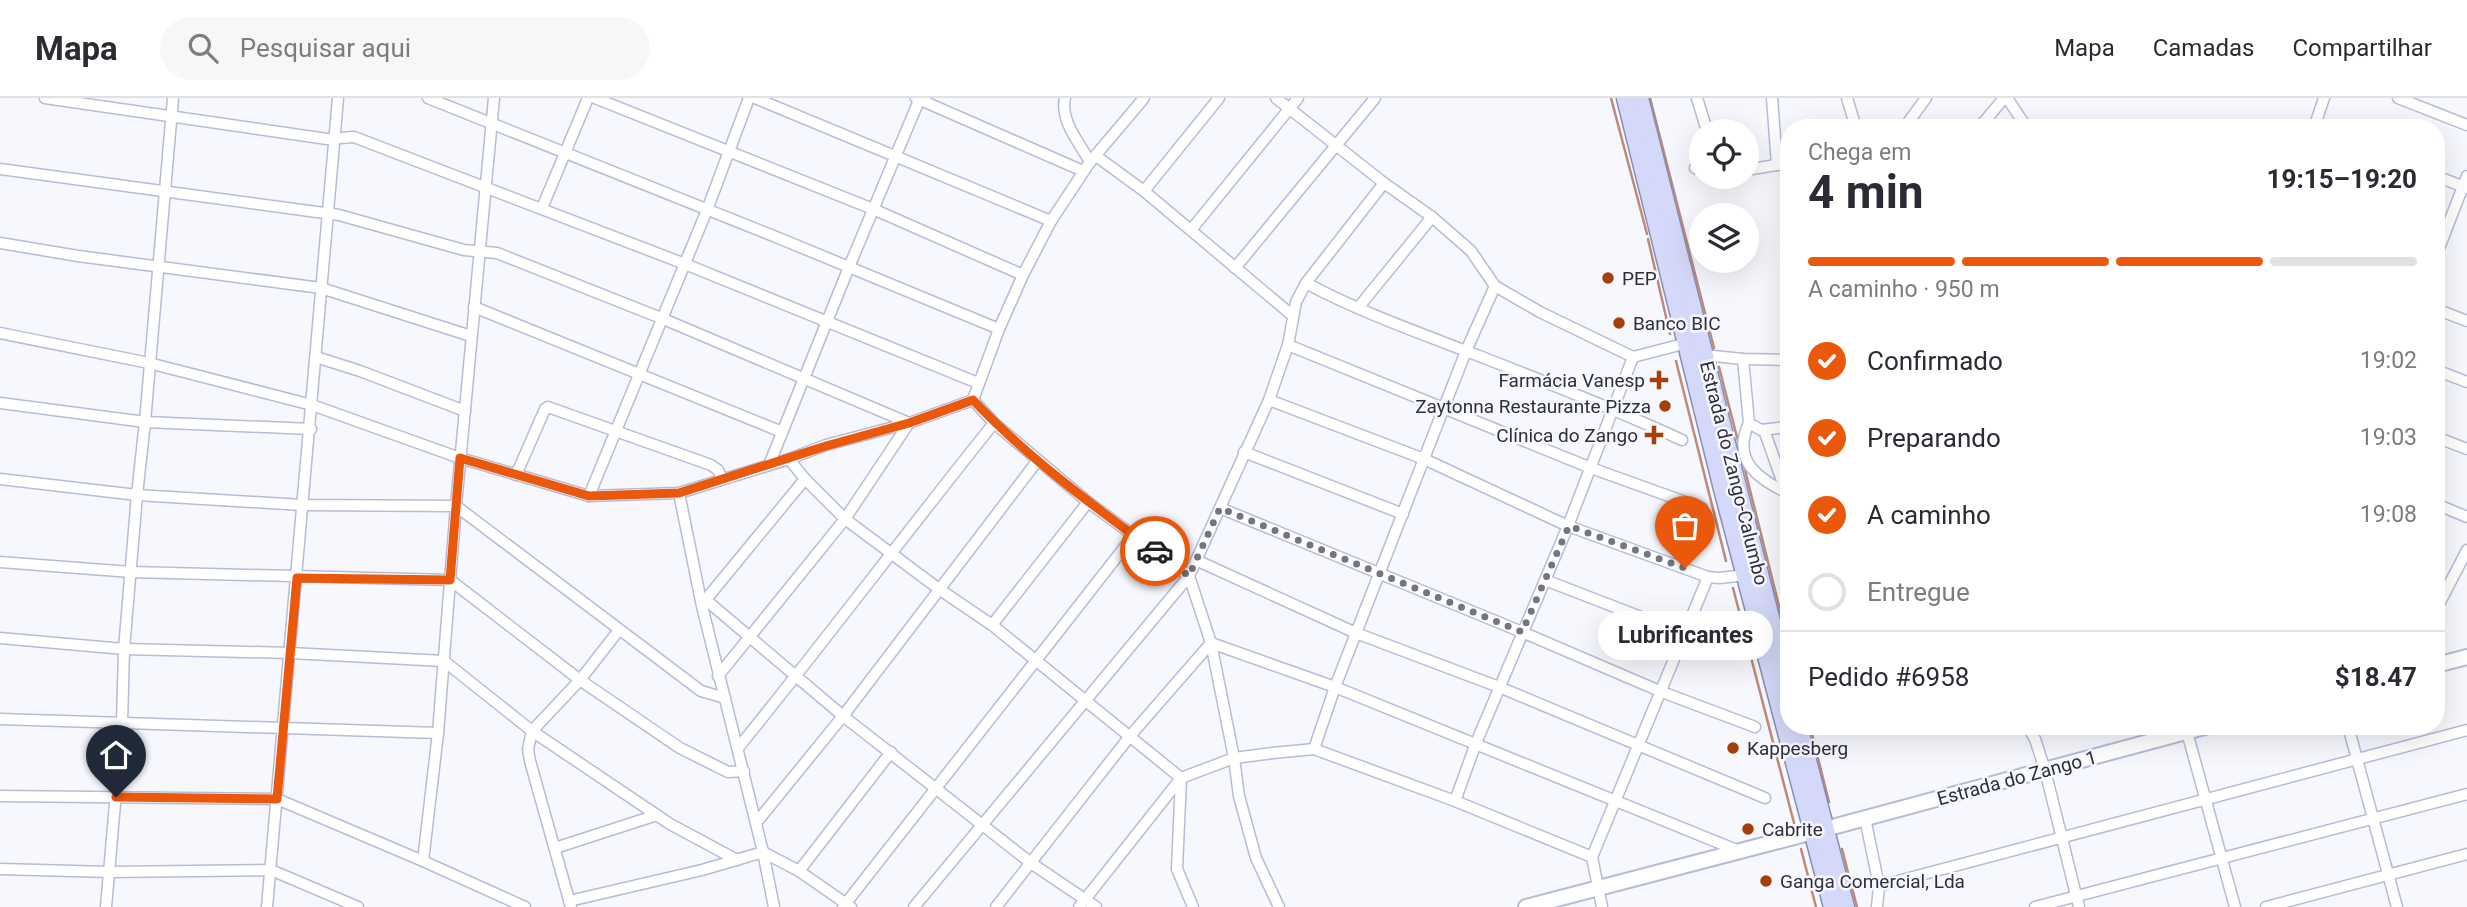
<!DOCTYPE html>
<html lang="pt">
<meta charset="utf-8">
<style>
body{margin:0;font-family:Roboto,sans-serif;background:#f7f7f7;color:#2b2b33;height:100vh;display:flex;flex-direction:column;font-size:26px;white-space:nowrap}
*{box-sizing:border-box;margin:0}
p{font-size:23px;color:#7c7c81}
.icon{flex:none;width:38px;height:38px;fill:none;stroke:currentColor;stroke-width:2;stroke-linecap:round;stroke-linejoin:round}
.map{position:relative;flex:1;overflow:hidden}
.side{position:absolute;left:1780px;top:21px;width:665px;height:616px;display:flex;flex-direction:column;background:#fff;border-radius:28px;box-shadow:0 7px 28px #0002}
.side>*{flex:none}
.controls{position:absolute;left:1689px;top:21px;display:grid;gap:14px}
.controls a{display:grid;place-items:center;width:70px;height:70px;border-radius:50%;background:#fff;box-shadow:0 7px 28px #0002;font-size:35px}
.pin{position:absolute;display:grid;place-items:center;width:60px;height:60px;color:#fff;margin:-72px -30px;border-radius:50% 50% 50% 0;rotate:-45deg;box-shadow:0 0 7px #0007}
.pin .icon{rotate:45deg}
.courier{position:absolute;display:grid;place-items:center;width:70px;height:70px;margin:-35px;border:5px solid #ea580c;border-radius:50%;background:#fff;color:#222;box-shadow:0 2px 9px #0007}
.bubble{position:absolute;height:49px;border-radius:24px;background:#fff;box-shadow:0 7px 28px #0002;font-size:23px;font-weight:700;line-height:49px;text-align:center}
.summary em{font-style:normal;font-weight:700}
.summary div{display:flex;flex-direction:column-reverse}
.summary{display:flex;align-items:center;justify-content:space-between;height:119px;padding:0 28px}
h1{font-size:46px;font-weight:700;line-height:52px}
.bar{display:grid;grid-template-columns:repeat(4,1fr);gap:10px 7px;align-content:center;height:84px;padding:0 28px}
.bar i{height:9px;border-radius:5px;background:#e1e1e2}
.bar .active{background:#ea580c}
.bar p{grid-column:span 4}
.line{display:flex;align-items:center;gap:18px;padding:0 28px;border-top:2px solid #e1e1e2}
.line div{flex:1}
ol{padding:0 28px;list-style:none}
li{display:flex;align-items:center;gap:21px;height:77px}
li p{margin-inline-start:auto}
li .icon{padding:7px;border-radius:50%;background:#ea580c;color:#fff;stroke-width:4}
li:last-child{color:#7c7c81}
li i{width:38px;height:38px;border:4px solid #e1e1e2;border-radius:50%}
header{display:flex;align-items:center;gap:42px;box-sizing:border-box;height:98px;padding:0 35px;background:#fff;border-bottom:2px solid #e1e1e2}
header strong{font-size:33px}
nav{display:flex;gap:38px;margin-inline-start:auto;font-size:24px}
.search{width:490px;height:63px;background:#f7f7f7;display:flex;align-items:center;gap:18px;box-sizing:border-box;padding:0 24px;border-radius:38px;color:#7c7c81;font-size:26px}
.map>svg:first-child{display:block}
</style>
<header>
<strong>Mapa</strong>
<div class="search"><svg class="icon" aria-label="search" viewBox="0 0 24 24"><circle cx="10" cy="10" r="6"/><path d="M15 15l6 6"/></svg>Pesquisar aqui</div>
<nav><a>Mapa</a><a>Camadas</a><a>Compartilhar</a></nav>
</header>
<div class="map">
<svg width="2467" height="809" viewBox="0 0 2467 809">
<rect width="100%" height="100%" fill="#f7f8fe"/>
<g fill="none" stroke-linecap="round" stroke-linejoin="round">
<!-- stream -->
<g stroke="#be8a78" stroke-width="2.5">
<polyline points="1611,0 1647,136"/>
<polyline points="1650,0 1714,250"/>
<polyline points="1648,141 1670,236"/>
<polyline points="1676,263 1726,463"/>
<polyline points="1719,269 1739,347"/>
<polyline points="1743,364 1788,544"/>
<polyline points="1733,490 1794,725"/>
<polyline points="1810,628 1829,704"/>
<polyline points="1801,751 1816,809"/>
<polyline points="1842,751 1857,809"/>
</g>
<!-- street casing -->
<g stroke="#b6bbda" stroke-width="13">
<g id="street">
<polyline points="45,0 327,41 354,39 685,166 978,285"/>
<polyline points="428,0 781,141 999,231"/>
<polyline points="595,0 873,111 1023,177"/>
<polyline points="755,0 1051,123"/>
<polyline points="916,0 1083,73"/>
<path d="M 1065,0 C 1060,23 1079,44 1090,64"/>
<polyline points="1276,0 1384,85 1432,119 1471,153 1495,188 1540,214 1633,259 1687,245"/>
<polyline points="1697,0 1707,33"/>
<polyline points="1772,0 1777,67"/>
<polyline points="1847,0 1856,30"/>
<polyline points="2007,0 2027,30"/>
<polyline points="2398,0 2467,27"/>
<polyline points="1904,30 1926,0"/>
<polyline points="1979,30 2004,0"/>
<polyline points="2314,30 2324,0"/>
<polyline points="1096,58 1144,93 1293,218"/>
<polyline points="1695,70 1701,71"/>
<polyline points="0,71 339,117 464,152 497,155 661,220 909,325 845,421 718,578"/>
<polyline points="1746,72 1788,65"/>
<polyline points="2436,78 2467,90"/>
<polyline points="1144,93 1219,0"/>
<polyline points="542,110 588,0"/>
<polyline points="1191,132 1298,0"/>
<polyline points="0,145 78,158 321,190 471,238"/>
<polyline points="2436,158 2467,78"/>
<polyline points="1235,170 1375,0"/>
<path d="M 1306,185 C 1358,213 1414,233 1469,254 C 1541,282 1612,310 1682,342"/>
<polyline points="474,209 782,334"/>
<polyline points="1358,210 1432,119"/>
<polyline points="2436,211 2467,223"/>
<polyline points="0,235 149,265 312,307 460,360 589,398 679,395 789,361 826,347 909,325 973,302"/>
<polyline points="1288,247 1591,370 1702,410"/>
<polyline points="1704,257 1743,261 1788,262"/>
<polyline points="316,259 360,273 465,313"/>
<polyline points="1743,261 1749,325 1761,332 1788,329"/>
<polyline points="2436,272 2467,284"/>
<polyline points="973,302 994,325 1088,404 1189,478 1211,545 1234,660 1239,698 1256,760 1279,809"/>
<polyline points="973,302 999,231 1023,177 1051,123 1090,64 1144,0"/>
<polyline points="1269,302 1424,361 1568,428 1708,479 1719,480 1746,477"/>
<polyline points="0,305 145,324 311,331"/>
<path d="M 1749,325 C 1732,361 1756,380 1786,394"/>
<polyline points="1764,332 1786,394"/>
<polyline points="2436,339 2467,351"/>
<polyline points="1244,354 1403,416"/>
<polyline points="789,361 805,381 845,421 939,491 992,527 1181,680 1177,771 1193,809"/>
<polyline points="769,367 849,169 920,0"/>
<polyline points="516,377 545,311 548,309 711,367 718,372 722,380"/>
<polyline points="0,381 137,397 302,407 456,408 701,593 725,600"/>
<polyline points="679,395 702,508 763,754 774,809"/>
<polyline points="589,398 707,112 749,0"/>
<polyline points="2436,406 2467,419"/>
<polyline points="1220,410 1522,534 1662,594 1755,629"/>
<polyline points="1198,463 1356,535 1499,589 1765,700"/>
<polyline points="0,464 131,474 450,482 580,582 680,650 728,674 744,673"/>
<polyline points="1545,482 1734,555"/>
<polyline points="706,502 843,618 1031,765 1096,809"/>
<polyline points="703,505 805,381"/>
<polyline points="2436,512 2467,452"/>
<polyline points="992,527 1088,404"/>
<polyline points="0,540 124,551 291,555 444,563 532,633 670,726 737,762"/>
<polyline points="0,621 438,635"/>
<polyline points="2027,628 2035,641 2045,672 2079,809"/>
<polyline points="2348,628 2397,809"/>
<polyline points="2187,634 2235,809"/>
<path d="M 738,650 C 825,543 908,432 994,325"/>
<polyline points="1314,651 1335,589 1466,253 1495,188"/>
<polyline points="0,698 277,701 423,763 525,809"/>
<polyline points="1455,703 1476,645 1568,428 1633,259"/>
<polyline points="1865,720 1879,788 1877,809"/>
<polyline points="756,725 843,618 1038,362"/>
<polyline points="555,750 657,717"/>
<polyline points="1592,759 1708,479"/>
<polyline points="423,763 438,635 456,408 494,0"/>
<polyline points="0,771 110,774 271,772 358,809"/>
<polyline points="799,773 891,654"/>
<polyline points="1879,788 2467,632"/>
<polyline points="569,803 702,772 763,754 799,773 851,809"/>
<polyline points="106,809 122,625 124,551 137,397 145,324 173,0"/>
<polyline points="267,809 338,0"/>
<polyline points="571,809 530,663 528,651 532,633 580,582 619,532"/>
<polyline points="843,809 1134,437"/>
<polyline points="914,809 1189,478 1269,302 1288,247 1296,204 1306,185 1384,85"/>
<polyline points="996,809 1130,638 1211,545 1335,589 1739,753"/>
<polyline points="1079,809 1181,680 1234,660 1273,655 1314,651 1455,703 1592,759 1602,809"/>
<polyline points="2035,809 2467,696"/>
<polyline points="2266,809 2467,756"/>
</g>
</g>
<!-- secondary casing -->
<g stroke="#b6bbda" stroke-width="18">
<g id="secondary">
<polyline points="2436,567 2467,559"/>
<polyline points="1825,731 2208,628"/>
<polyline points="1526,809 1813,734"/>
</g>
</g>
<!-- primary casing -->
<g stroke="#878db4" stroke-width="19">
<g id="primary">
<polyline points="1625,0 1722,391 1832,809"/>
<polyline points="1640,0 1788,587"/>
<polyline points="1799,628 1846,809"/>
</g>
</g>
<!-- street -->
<use href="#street" stroke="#fff" stroke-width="10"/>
<!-- secondary -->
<use href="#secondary" stroke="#fff" stroke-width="14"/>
<!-- primary -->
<use href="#primary" stroke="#d4d9f9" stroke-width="16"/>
</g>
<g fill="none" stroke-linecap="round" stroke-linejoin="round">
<!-- done -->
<polyline stroke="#74757f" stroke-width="7" stroke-dasharray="0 12.6" points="1155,453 1189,478 1220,410 1522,534 1569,428 1685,470"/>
<!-- route -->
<path stroke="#ea580c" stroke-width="9" d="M 116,699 L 277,701 L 297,480 L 450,482 L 460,360 L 589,398 L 679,395 L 826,348 L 909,325 L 973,302 C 1027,359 1092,407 1155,453"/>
</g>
<!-- markers -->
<g fill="#a34007" stroke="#f7f8fe" stroke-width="2.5">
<circle cx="1608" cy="180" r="7"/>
<circle cx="1619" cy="225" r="7"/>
<path d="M1655.5 271.5h7v7h7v7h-7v7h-7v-7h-7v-7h7z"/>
<circle cx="1665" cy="308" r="7"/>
<path d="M1650.5 326.5h7v7h7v7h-7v7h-7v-7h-7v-7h7z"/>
<circle cx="1733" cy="650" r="7"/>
<circle cx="1748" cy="731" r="7"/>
<circle cx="1766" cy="783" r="7"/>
</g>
<g text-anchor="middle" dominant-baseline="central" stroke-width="5" stroke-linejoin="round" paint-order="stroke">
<!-- poi labels -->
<g font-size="19" fill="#2e2f3b" stroke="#f7f8fe" text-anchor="start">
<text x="1622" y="180">PEP</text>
<text x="1633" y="225">Banco BIC</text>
<text x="1645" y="282" text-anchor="end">Farmácia Vanesp</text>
<text x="1651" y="308" text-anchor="end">Zaytonna Restaurante Pizza</text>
<text x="1638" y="337" text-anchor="end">Clínica do Zango</text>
<text x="1747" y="650">Kappesberg</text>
<text x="1762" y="731">Cabrite</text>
<text x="1780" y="783">Ganga Comercial, Lda</text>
</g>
<!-- street labels -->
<g font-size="19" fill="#2e2f3b" stroke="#f7f8fe">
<text transform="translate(1734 375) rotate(76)">Estrada do Zango-Calumbo</text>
<text transform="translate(2017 680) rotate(-15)">Estrada do Zango 1</text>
</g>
</g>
</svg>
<div class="controls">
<a><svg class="icon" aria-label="locate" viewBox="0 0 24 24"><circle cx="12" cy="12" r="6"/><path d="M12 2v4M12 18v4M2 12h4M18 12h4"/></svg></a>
<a><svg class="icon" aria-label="layers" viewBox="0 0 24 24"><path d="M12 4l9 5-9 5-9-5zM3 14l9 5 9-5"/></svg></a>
</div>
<div class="pin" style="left:1685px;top:470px;background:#ea580c"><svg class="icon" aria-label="bag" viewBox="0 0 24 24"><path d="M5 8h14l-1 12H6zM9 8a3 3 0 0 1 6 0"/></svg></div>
<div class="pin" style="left:116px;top:699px;background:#1f2937"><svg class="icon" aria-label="home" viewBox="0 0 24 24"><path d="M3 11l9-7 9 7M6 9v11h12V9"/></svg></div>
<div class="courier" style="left:1155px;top:453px"><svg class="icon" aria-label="car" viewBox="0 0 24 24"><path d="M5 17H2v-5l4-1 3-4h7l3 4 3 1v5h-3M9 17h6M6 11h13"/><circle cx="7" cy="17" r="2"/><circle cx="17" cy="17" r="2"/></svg></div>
<div class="bubble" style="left:1598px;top:513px;width:175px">Lubrificantes</div>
<section class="side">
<div class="summary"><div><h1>4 min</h1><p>Chega em</p></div><em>19:15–19:20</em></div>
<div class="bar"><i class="active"></i><i class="active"></i><i class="active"></i><i></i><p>A caminho · 950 m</p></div>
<ol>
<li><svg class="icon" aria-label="check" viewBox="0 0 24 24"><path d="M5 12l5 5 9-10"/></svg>Confirmado<p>19:02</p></li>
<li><svg class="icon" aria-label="check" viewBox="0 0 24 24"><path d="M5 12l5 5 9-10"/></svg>Preparando<p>19:03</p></li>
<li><svg class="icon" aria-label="check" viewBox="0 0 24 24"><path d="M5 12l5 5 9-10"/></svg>A caminho<p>19:08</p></li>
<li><i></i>Entregue</li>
</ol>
<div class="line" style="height:91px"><div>Pedido #6958</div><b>$18.47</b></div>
</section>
</div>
